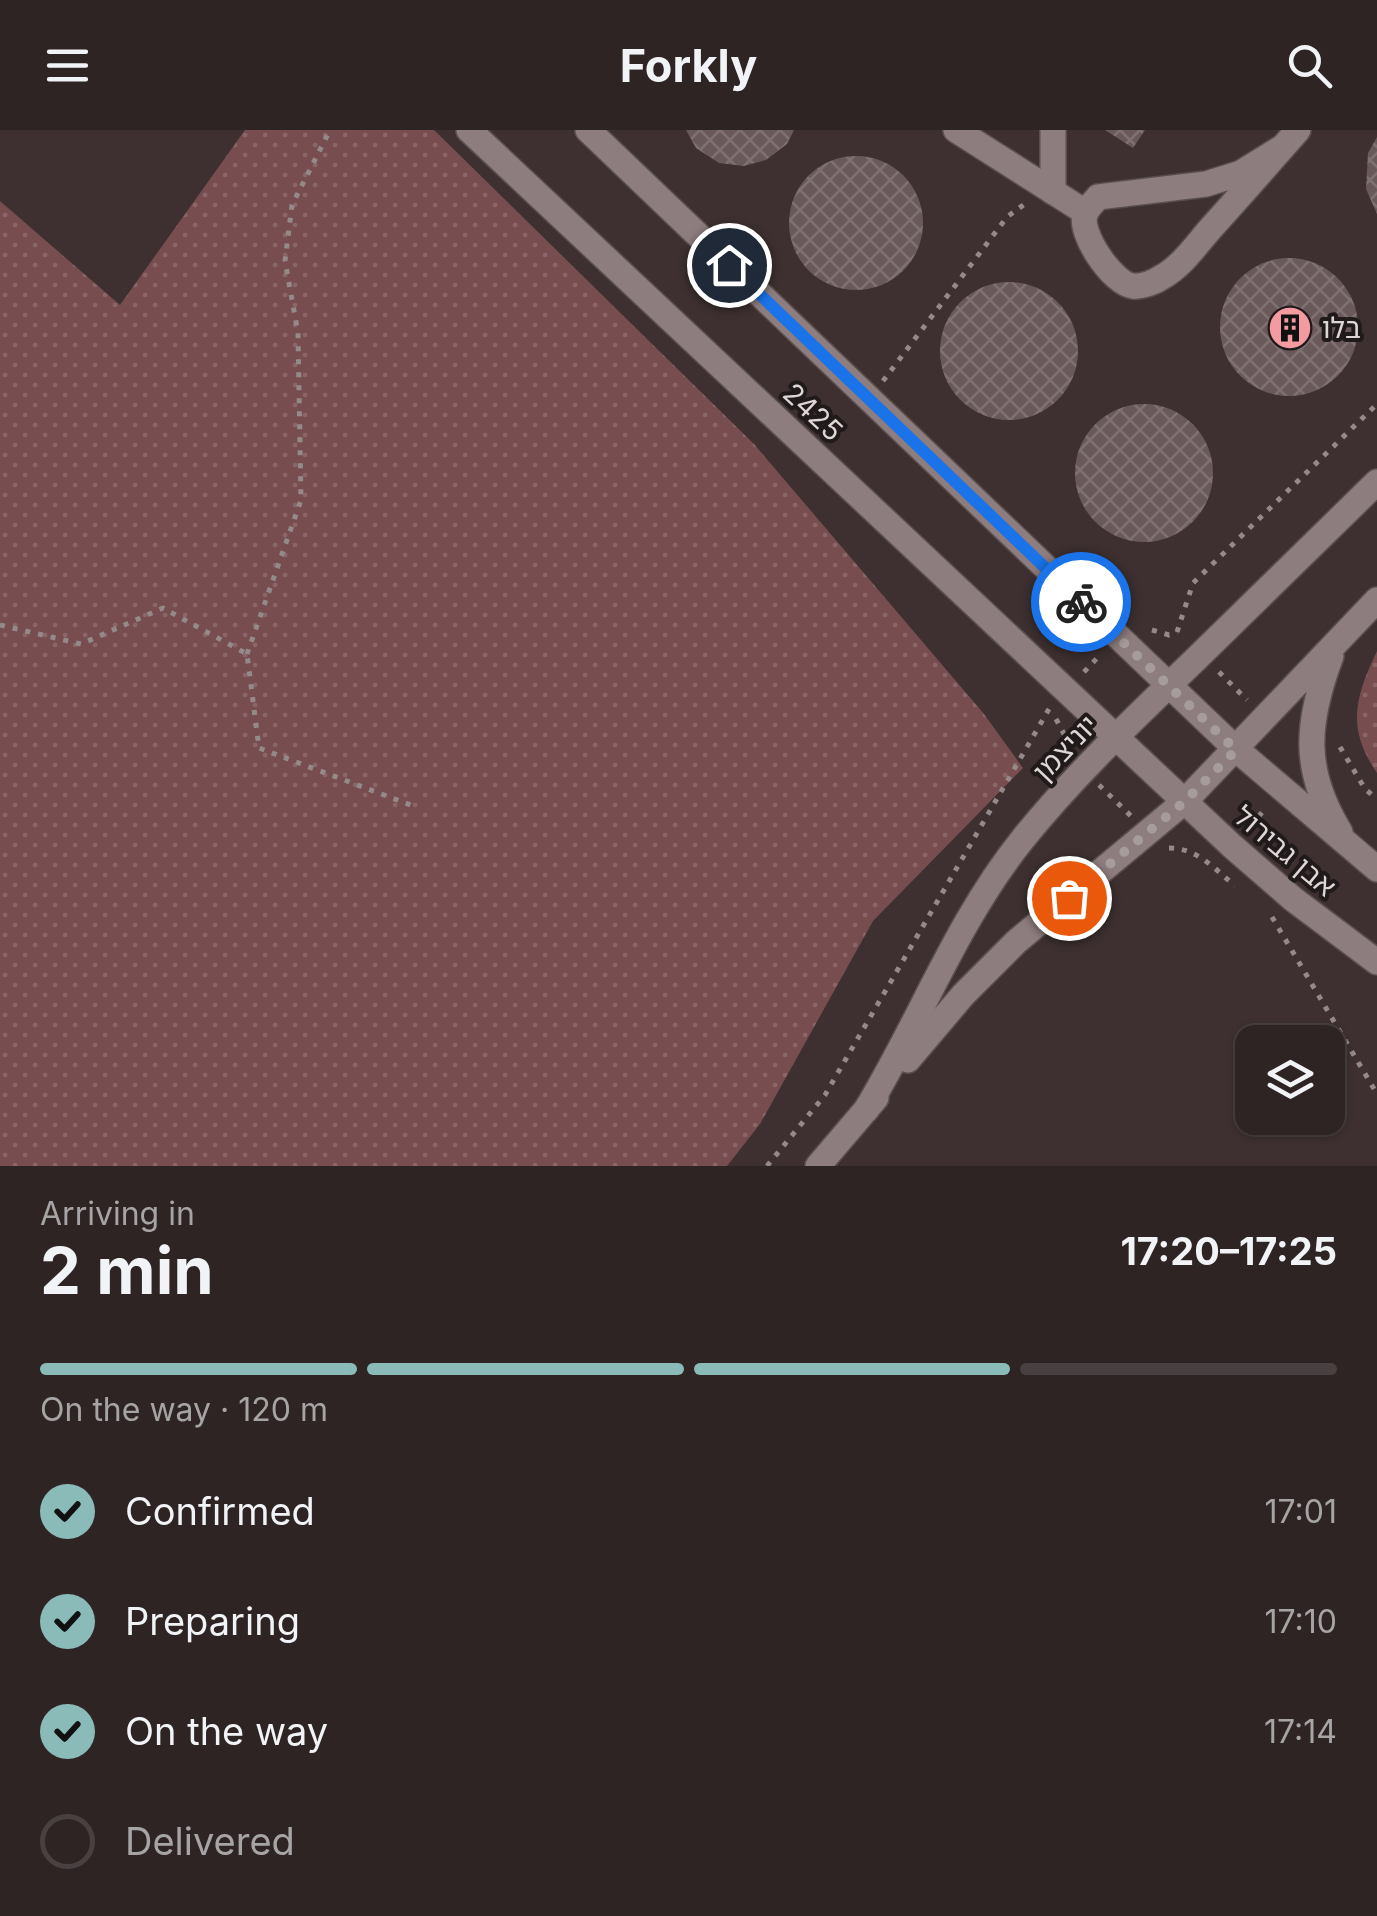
<!DOCTYPE html>
<meta charset="utf-8">
<style>
body{margin:0;font-family:Inter,"Noto Sans Hebrew",sans-serif;background:#3a3031;color:#f1f3f6;height:100vh;display:flex;flex-direction:column;font-size:38px;white-space:nowrap}
*{box-sizing:border-box;margin:0}
p{font-size:32px;color:#a7a4a6}
.icon{flex:none;width:55px;height:55px;fill:none;stroke:currentColor;stroke-width:2;stroke-linecap:round;stroke-linejoin:round}
.map{position:relative;height:1036px;overflow:hidden}
.details{display:flex;flex-direction:column;background:#2e2424;flex:1}
.details>*{flex:none}
.tools{position:absolute;left:1235px;top:895px;display:grid;gap:20px}
.tools a{display:grid;place-items:center;width:110px;height:110px;border-radius:20px;background:#2e2424;box-shadow:0 2px 8px #0004,0 0 0 2px #494141;font-size:50px}
.pin{position:absolute;display:grid;place-items:center;width:85px;height:85px;color:#fff;margin:-42px;border:5px solid #fff;border-radius:50%;box-shadow:0 2px 10px #0007}
.courier{position:absolute;display:grid;place-items:center;width:100px;height:100px;margin:-50px;border:8px solid #1a73e8;border-radius:50%;background:#fff;color:#222;box-shadow:0 2px 12px #0007}
.summary em{font-style:normal;font-weight:700}
.summary div{display:flex;flex-direction:column-reverse}
.summary{display:flex;align-items:center;justify-content:space-between;height:170px;padding:0 40px}
h1{font-size:65px;font-weight:700;line-height:75px}
.bar{display:grid;grid-template-columns:repeat(4,1fr);gap:15px 10px;align-content:center;height:120px;padding:0 40px}
.bar i{height:12px;border-radius:8px;background:#494141}
.bar .current{background:#8bbbb9}
.bar p{grid-column:span 4}
ol{padding:0 40px;list-style:none}
li{display:flex;align-items:center;gap:30px;height:110px}
li p{margin-inline-start:auto}
li .icon{padding:10px;border-radius:50%;background:#8bbbb9;color:#111;stroke-width:4}
li:last-child{color:#a7a4a6}
li i{width:55px;height:55px;border:5px solid #494141;border-radius:50%}
header{display:flex;justify-content:space-between;align-items:center;height:130px;padding:0 40px;background:#2e2424;font-size:45px;font-weight:700}
.map>svg:first-child{display:block}
</style>
<header><svg class="icon" aria-label="menu" viewBox="0 0 24 24"><path d="M4 6h16M4 12h16M4 18h16"/></svg>Forkly<svg class="icon" aria-label="search" viewBox="0 0 24 24"><circle cx="10" cy="10" r="6"/><path d="M15 15l6 6"/></svg></header>
<div class="map">
<svg width="1377" height="1036" viewBox="0 0 1377 1036">
<defs>
<pattern id="grass-dots" width="8" height="8" patternUnits="userSpaceOnUse" patternTransform="scale(2.5)"><rect width="8" height="8" fill="#784d50"/><path d="M2 2h.1M6 6h.1" fill="none" stroke="#8b6668" stroke-width="1.8" stroke-linecap="round"/></pattern>
<pattern id="building-cross-hatch" width="8" height="8" patternUnits="userSpaceOnUse" patternTransform="scale(2.5)"><rect width="8" height="8" fill="#6a595a"/><path d="M0 0l8 8M0 8l8-8" fill="none" stroke="#7f7071"/></pattern>
</defs>
<rect width="100%" height="100%" fill="#3e3030"/>
<!-- grass -->
<g fill="url(#grass-dots)">
<polygon points="245,0 434,0 754,314 984,584 1023,638 873,791 760,994 727,1036 0,1036 0,71 120,175"/>
<path d="M 1377,521 L 1377,643 C 1346,598 1355,567 1377,521 Z"/>
</g>
<!-- building -->
<g fill="url(#building-cross-hatch)">
<polygon points="686,0 794,0 787,14 766,30 744,36 719,33 696,18"/>
<polygon points="1105,0 1145,0 1133,18"/>
<polygon points="1377,7 1377,84 1366,59 1368,23"/>
<circle cx="856" cy="93" r="67"/>
<circle cx="1289" cy="197" r="69"/>
<circle cx="1009" cy="221" r="69"/>
<circle cx="1144" cy="343" r="69"/>
</g>
<g fill="none" stroke-linecap="round" stroke-linejoin="round">
<!-- minor casing -->
<g stroke="#594d4d" stroke-width="28">
<g id="minor">
<polyline points="469,0 1232,716 1293,769 1377,832"/>
<polyline points="588,0 1237,620 1377,739"/>
<polyline points="956,0 1085,82"/>
<path d="M 1283,17 L 1241,43 L 1206,54 L 1098,67 C 1094,72 1087,78 1085,85 C 1079,104 1113,154 1133,156 C 1142,157 1155,152 1162,147 C 1181,137 1197,114 1211,98 C 1240,66 1269,33 1298,0"/>
<polyline points="1053,62 1053,0"/>
<path d="M 1331,526 C 1306,593 1302,640 1340,702"/>
<polyline points="908,930 963,865 1016,812 1184,672 1377,470"/>
<path d="M 866,980 C 920,891 957,791 1022,710 C 1075,644 1137,586 1197,528 C 1257,470 1317,411 1377,352"/>
<polyline points="818,1036 876,968"/>
</g>
</g>
<!-- path -->
<g stroke="#958a8a" stroke-width="5" stroke-dasharray="5 8" stroke-linecap="butt">
<polyline points="883,251 1007,87 1026,73"/>
<polyline points="0,495 81,514 163,478 247,524 259,618 416,677"/>
<polyline points="1152,500 1169,505 1177,502"/>
<polyline points="1177,502 1193,453 1377,274"/>
<polyline points="247,524 301,370 298,203 285,131 292,75 330,0"/>
<polyline points="1084,542 1100,525"/>
<polyline points="1219,542 1247,570"/>
<polyline points="1056,589 1072,619"/>
<polyline points="1340,617 1365,659 1377,669"/>
<polyline points="1099,655 1131,686"/>
<polyline points="1250,696 1266,678"/>
<path d="M 1169,718 C 1197,718 1215,739 1235,756"/>
<polyline points="1272,787 1377,964"/>
<polyline points="767,1036 825,965 1049,579"/>
</g>
<!-- minor -->
<use href="#minor" stroke="#8e7d7e" stroke-width="25"/>
</g>
<g fill="none" stroke-linecap="round" stroke-linejoin="round">
<!-- done -->
<polyline stroke="#a79c9c" stroke-width="10" stroke-dasharray="0 18" points="1069,768 1184,672 1236,620 1081,472"/>
<!-- route -->
<polyline stroke="#1a73e8" stroke-width="12" points="729,135 1081,472"/>
</g>
<!-- icons -->
<defs>
<g id="building-disc" transform="scale(2.25)"><circle r="9.5" fill="#f49aa1" stroke="#201a1a"/><path d="M-4-6H4V6H1V3H-1V6H-4ZM-2.5-4.3h1.7v1.8h-1.7ZM.8-4.3h1.7v1.8H.8ZM-2.5-1h1.7V.8h-1.7ZM.8-1h1.7V.8H.8Z" fill="#111"/></g>
</defs>
<g fill-rule="evenodd">
<use href="#building-disc" x="1290" y="198"/>
</g>
<g text-anchor="middle" dominant-baseline="central" stroke-width="8" stroke-linejoin="round" paint-order="stroke">
<!-- poi labels -->
<g font-size="28" fill="#dfd6d6" stroke="#201a1a" text-anchor="start">
<text x="1322" y="198">בלו</text>
</g>
<!-- street labels -->
<g font-size="28" fill="#dfd6d6" stroke="#201a1a">
<text transform="translate(813 282) rotate(43)">2425</text>
<text transform="translate(1065 618) rotate(-46)">יוניצמן</text>
<text transform="translate(1285 721) rotate(40)">אבן גבירול</text>
</g>
</g>
</svg>
<div class="tools">
<a><svg class="icon" aria-label="layers" viewBox="0 0 24 24"><path d="M12 4l9 5-9 5-9-5zM3 14l9 5 9-5"/></svg></a>
</div>
<div class="pin" style="left:1069px;top:768px;background:#ea580c"><svg class="icon" aria-label="bag" viewBox="0 0 24 24"><path d="M5 8h14l-1 12H6zM9 8a3 3 0 0 1 6 0"/></svg></div>
<div class="pin" style="left:729px;top:135px;background:#1f2937"><svg class="icon" aria-label="home" viewBox="0 0 24 24"><path d="M3 11l9-7 9 7M6 9v11h12V9"/></svg></div>
<div class="courier" style="left:1081px;top:472px"><svg class="icon" aria-label="bike" viewBox="0 0 24 24"><circle cx="6" cy="16" r="4"/><circle cx="18" cy="16" r="4"/><path d="M6 16l4-8h5l3 8M10 8l3 8H6M13 5h3"/></svg></div>
</div>
<section class="details">
<div class="summary"><div><h1>2 min</h1><p>Arriving in</p></div><em>17:20–17:25</em></div>
<div class="bar"><i class="current"></i><i class="current"></i><i class="current"></i><i></i><p>On the way · 120 m</p></div>
<ol>
<li><svg class="icon" aria-label="check" viewBox="0 0 24 24"><path d="M5 12l5 5 9-10"/></svg>Confirmed<p>17:01</p></li>
<li><svg class="icon" aria-label="check" viewBox="0 0 24 24"><path d="M5 12l5 5 9-10"/></svg>Preparing<p>17:10</p></li>
<li><svg class="icon" aria-label="check" viewBox="0 0 24 24"><path d="M5 12l5 5 9-10"/></svg>On the way<p>17:14</p></li>
<li><i></i>Delivered</li>
</ol>
</section>
